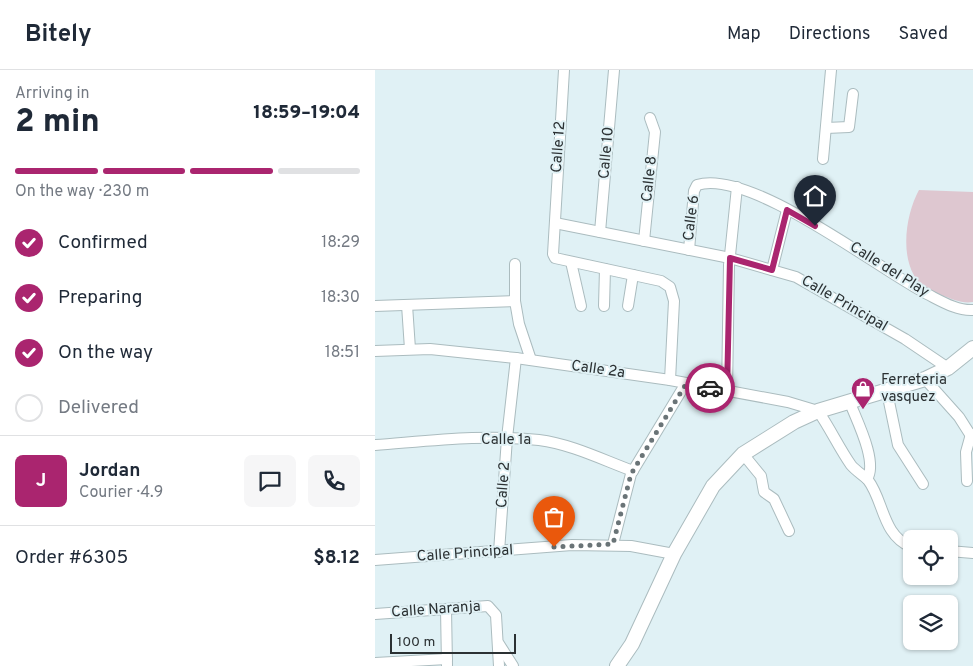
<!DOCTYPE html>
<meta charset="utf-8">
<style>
body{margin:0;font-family:Overpass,sans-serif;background:#f6f6f7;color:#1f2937;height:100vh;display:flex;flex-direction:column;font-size:19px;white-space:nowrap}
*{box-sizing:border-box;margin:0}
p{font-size:16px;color:#747a83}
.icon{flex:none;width:28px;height:28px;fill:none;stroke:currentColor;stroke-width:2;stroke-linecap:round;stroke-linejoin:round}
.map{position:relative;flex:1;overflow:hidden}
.side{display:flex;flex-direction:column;background:#fff;width:375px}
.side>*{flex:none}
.controls{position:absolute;left:528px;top:460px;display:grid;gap:10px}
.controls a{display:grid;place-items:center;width:55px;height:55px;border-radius:8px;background:#fff;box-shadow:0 1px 4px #0004;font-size:25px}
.scale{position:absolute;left:15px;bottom:12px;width:126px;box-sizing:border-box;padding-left:5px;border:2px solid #2b3133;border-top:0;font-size:14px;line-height:18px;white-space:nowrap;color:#2b3133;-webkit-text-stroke:4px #e0f1f5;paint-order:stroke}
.pin{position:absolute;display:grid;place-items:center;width:42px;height:42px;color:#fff;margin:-51px -21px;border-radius:50% 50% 50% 0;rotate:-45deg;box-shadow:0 0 5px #0007}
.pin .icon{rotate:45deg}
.courier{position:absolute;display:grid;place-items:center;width:50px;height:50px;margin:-25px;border:4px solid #aa256f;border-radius:50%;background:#fff;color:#222;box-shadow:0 1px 6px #0007}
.head em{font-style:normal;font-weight:800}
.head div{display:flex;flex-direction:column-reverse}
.head{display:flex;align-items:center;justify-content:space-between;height:85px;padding:0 15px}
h1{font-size:32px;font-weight:800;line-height:38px}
.bar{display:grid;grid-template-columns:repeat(4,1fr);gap:8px 5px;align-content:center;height:60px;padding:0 15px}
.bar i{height:6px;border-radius:4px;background:#e0e1e3}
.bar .selected{background:#aa256f}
.bar p{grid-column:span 4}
.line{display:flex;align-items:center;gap:12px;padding:0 15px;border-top:1px solid #e0e1e3}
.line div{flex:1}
.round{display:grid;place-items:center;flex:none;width:52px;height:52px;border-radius:8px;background:#f6f6f7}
ol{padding:0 15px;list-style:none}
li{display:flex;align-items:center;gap:15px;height:55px}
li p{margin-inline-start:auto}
li .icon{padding:5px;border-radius:50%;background:#aa256f;color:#fff;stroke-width:4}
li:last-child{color:#747a83}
li i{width:28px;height:28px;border:2px solid #e0e1e3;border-radius:50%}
header{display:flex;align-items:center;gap:30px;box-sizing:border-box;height:70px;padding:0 25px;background:#fff;border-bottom:1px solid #e0e1e3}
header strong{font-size:24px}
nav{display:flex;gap:28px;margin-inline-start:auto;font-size:18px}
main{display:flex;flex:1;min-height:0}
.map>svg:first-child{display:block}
</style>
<header>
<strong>Bitely</strong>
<nav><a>Map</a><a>Directions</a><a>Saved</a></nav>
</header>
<main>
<section class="side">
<div class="head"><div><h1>2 min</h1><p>Arriving in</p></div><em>18:59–19:04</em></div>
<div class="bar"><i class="selected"></i><i class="selected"></i><i class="selected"></i><i></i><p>On the way · 230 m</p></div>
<ol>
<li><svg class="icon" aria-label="check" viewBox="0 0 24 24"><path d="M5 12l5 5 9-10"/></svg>Confirmed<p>18:29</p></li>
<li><svg class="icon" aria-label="check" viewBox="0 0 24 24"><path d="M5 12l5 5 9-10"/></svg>Preparing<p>18:30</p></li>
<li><svg class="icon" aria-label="check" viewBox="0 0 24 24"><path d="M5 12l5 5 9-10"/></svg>On the way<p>18:51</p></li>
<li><i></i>Delivered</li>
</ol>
<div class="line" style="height:90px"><b class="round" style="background:#aa256f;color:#fff">J</b><div><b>Jordan</b><p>Courier · 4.9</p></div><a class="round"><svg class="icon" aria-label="chat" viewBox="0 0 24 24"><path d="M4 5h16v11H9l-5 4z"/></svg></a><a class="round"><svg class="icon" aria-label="phone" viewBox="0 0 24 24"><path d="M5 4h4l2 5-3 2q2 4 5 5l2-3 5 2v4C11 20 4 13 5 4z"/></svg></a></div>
<div class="line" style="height:65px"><div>Order #6305</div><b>$8.12</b></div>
</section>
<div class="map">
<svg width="598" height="596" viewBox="0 0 598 596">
<rect width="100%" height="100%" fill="#e0f1f5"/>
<!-- green -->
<path fill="#dec7d0" d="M 544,120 L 598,122 L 598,232 C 587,234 578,229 568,226 C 563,224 557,223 553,220 C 522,201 529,147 544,120 Z"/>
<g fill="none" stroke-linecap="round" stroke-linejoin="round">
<!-- street casing -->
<g stroke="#abbcbf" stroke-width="12">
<g id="street">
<polyline points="189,0 178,184 180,188 286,211 295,217 299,231 295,310"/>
<polyline points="451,58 474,57 478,24"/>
<polyline points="448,89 456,0"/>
<polyline points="180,153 355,188 421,207 530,269 573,298"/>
<polyline points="225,162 239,0"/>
<polyline points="269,171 280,62 275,48"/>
<path d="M 314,180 L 319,121 L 322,115 C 375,98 503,199 552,224 C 566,231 582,241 598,240"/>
<polyline points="196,192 206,236"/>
<polyline points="140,194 140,231"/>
<polyline points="397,200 412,140"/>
<polyline points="32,235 35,279"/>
<polyline points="0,236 140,231 144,254 156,290"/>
<polyline points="229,236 230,199"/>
<polyline points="253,236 258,205"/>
<path d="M 0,281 L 55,279 L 141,288 L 295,310 L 413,332 L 443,341 C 455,358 464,378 476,395 C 481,401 488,405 493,410 C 509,431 507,465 536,477"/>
<polyline points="550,309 584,347 598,369"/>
<polyline points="352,321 354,195 362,117"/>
<polyline points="512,322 523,375 548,414"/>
<path d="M 475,333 C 482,351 503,392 492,409"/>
<path d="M 0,375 C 54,371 110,364 164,370 C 196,374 228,390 258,401"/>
<polyline points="368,384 386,406 389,422 399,429 414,461"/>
<polyline points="592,411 591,382 596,364"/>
<polyline points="238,474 256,404 311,313"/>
<polyline points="574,481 598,483"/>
<polyline points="124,482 132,368 141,288"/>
<polyline points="0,490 197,475 256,476 299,484"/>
<polyline points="71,539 72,595"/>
<polyline points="0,544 113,536 121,545 124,596"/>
<polyline points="124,574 138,596"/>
<polyline points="0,593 72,589"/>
</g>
</g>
<!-- secondary casing -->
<g stroke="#abbcbf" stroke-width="16">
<polyline id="secondary" points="242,596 257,574 299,484 338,416 368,384 419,352 443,341 550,309 573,298 598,278"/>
</g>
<!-- street -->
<use href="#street" stroke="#fff" stroke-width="10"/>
<!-- secondary -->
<use href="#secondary" stroke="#fff" stroke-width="14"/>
</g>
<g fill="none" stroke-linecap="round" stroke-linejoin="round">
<!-- done -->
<polyline stroke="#6a7477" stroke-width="5" stroke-dasharray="0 9" points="179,477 238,474 256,404 311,314 335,318"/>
<!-- route -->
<polyline stroke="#aa256f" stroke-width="6" points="335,318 352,321 355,188 397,200 412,140 440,156"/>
</g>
<!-- icons -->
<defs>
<g id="shop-pin" transform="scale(1.25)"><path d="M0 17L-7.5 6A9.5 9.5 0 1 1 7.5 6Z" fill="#aa256f" stroke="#e0f1f5"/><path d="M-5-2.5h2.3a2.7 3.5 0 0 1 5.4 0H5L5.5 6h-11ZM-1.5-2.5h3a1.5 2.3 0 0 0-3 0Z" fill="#fff"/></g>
</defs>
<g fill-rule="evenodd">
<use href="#shop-pin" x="488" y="319"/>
</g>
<g text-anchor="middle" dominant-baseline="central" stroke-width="4" stroke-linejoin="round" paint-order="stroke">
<!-- street labels -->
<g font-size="15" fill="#2b3133" stroke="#e0f1f5">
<text transform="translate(184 77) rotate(-86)">Calle 12</text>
<text transform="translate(232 83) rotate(-85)">Calle 10</text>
<text transform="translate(275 109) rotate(-84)">Calle 8</text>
<text transform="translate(317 148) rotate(-83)">Calle 6</text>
<text transform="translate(514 200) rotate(32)">Calle del Play</text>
<text transform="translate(469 234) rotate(30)">Calle Principal</text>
<text transform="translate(223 300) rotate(8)">Calle 2a</text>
<text x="131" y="370">Calle 1a</text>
<text transform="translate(129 415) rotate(-86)">Calle 2</text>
<text transform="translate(90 484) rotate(-4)">Calle Principal</text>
<text transform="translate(61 540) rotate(-4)">Calle Naranja</text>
</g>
<!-- poi labels -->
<g font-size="15" fill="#2b3133" stroke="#e0f1f5" text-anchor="start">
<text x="506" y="310">Ferreteria<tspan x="506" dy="17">vasquez</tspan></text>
</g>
</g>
</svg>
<div class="controls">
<a><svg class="icon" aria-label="locate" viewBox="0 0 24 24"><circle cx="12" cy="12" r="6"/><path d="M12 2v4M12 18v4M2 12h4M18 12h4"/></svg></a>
<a><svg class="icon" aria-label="layers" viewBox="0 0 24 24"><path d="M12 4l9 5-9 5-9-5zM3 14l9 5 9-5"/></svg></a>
</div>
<div class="scale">100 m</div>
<div class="pin" style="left:179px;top:477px;background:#ea580c"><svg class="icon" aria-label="bag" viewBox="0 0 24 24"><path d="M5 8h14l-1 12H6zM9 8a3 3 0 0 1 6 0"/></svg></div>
<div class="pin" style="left:440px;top:156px;background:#1f2937"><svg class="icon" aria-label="home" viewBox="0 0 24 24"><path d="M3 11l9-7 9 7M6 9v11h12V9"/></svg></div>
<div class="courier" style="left:335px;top:318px"><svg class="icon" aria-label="car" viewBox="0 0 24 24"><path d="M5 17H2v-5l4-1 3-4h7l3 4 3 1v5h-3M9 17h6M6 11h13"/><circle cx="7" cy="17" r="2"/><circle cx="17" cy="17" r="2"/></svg></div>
</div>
</main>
